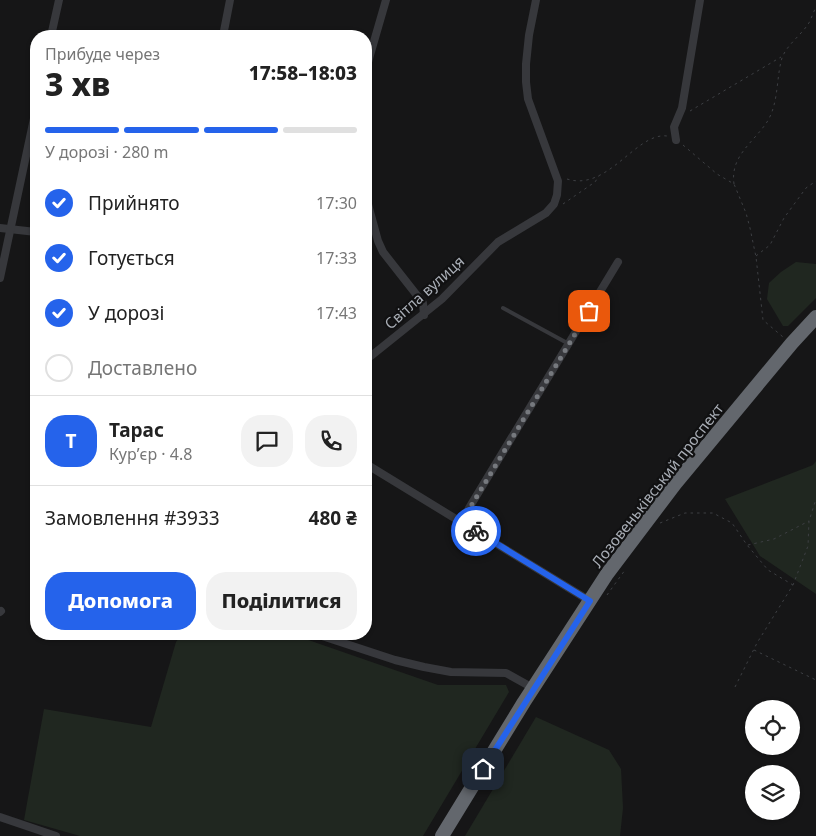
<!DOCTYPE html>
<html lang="uk">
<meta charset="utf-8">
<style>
body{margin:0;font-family:"Noto Sans",sans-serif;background:#f2f2f2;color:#222;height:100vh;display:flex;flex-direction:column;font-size:19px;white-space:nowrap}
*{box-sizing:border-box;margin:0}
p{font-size:16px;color:#767676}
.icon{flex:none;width:28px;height:28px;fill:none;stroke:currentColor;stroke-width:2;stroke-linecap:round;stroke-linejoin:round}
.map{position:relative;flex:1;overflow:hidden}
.drawer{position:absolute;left:30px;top:30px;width:342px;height:610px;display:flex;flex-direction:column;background:#fff;border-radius:20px;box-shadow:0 1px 4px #0004}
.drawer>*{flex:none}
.controls{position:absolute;left:745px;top:700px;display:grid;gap:10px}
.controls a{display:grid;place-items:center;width:55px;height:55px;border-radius:50%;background:#fff;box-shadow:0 1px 4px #0004;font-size:25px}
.pin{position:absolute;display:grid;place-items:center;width:42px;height:42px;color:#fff;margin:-21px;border-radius:10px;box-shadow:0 2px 8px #0006}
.courier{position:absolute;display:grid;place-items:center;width:50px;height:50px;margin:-25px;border:4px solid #2563eb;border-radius:50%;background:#fff;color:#222;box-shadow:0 1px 6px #0007}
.head em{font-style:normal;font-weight:800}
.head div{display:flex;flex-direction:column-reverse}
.head{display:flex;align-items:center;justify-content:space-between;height:85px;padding:0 15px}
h1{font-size:32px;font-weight:800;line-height:38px}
.bar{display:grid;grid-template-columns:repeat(4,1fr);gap:8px 5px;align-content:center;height:60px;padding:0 15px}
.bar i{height:6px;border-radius:4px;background:#e0e0e0}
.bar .current{background:#2563eb}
.bar p{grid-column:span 4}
.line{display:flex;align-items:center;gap:12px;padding:0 15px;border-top:1px solid #e0e0e0}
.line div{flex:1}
.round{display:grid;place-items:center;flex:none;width:52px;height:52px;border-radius:20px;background:#f2f2f2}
ol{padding:0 15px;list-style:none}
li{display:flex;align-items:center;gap:15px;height:55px}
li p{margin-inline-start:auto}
li .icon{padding:5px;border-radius:50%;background:#2563eb;color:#fff;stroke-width:4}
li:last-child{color:#767676}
li i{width:28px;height:28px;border:2px solid #e0e0e0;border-radius:50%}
.action{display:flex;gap:10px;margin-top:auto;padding:10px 15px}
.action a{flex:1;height:58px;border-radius:20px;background:#2563eb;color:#fff;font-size:20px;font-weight:800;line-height:58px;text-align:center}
.action a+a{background:#f2f2f2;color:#222}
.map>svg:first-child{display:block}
</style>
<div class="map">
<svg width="816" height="836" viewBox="0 0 816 836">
<rect width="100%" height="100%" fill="#161617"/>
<!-- green -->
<g fill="#202720">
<polygon points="796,262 816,264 816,298 788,326 783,326 767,299 769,283 781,272"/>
<polygon points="816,461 816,594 760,556 725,499 813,465"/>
<polygon points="182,634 291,634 438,685 506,685 509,692 423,836 80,836 24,820 44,709 151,727 176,642"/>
<polygon points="536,717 609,750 621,769 623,808 620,836 465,836"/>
</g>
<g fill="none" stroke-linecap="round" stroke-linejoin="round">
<!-- path -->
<g stroke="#3d3f43" stroke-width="1" stroke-dasharray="2.5 4" stroke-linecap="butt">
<polyline points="690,111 781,57"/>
<polyline points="683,145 717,174 734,184 746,213 750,228 756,257 763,320 783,337"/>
<path d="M 567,179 C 608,192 636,132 667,136"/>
<path d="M 734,184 C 730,156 753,143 767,122 C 779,103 776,78 782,58 C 787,44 803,34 810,21 C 812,16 814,11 816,7"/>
<polyline points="563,204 595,182 599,176"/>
<polyline points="756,256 770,245 784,218 806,188 816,181"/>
<polyline points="660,523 685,513 713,513 732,523 747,545 768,570 793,585"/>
<polyline points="748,545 774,539 809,521"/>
<polyline points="607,595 625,570"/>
<polyline points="754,650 816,680"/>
<polyline points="735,687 757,643 793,585 808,546 809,521 816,499"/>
</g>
<!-- lane -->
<polyline stroke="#37383c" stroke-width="4" points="503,308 569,344"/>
<!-- street -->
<g stroke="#37383c" stroke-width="8">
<polyline points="51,36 59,0"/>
<polyline points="223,36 230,0"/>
<polyline points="366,69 386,0"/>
<polyline points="676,140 674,127 682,108 700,0"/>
<polyline points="366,197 378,241 383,252 423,303 424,315"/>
<polyline points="0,228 36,232"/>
<polyline points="0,278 36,109"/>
<polyline points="366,360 442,299 498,242 546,213 554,204 557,195 558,181 528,99 526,82 526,64 529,35 536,0"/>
<polyline points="366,464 590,601"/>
<polyline points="463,523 469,508 618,262"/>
<polyline points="0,612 1,611"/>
<polyline points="316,634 395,660 424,667 451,672 506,673 533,688"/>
<polyline points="0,817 56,836"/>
</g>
<!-- highway -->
<polyline stroke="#63676d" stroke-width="14" points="442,836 524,702 607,574 675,484 792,343 816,317"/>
</g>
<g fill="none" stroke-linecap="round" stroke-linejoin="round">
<!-- done -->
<polyline stroke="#76797e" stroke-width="5" stroke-dasharray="0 9" points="476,531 463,523 465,516 589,311"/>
<!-- route -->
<polyline stroke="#2563eb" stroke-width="6" points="476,531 590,601 483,769"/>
</g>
<g text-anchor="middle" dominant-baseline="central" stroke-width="4.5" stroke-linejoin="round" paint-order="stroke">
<!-- street labels -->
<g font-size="15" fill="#a9aeb6" stroke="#111112">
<text transform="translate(424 292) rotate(-42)">Світла вулиця</text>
<text transform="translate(657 485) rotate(-52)">Лозовеньківський проспект</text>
</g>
</g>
</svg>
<div class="controls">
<a><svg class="icon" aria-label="locate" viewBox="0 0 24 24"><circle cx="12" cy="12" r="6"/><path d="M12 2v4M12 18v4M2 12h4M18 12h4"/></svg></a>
<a><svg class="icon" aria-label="layers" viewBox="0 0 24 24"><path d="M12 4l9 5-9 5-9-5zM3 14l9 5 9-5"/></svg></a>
</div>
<div class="pin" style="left:589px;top:311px;background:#ea580c"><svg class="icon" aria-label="bag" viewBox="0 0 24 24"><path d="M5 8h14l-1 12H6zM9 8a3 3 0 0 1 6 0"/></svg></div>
<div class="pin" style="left:483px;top:769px;background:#1f2937"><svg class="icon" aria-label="home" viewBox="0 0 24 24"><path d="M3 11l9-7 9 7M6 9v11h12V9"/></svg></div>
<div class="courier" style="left:476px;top:531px"><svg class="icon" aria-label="bike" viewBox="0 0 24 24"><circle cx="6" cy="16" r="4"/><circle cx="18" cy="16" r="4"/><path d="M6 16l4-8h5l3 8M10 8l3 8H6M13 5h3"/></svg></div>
<section class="drawer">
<div class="head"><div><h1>3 хв</h1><p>Прибуде через</p></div><em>17:58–18:03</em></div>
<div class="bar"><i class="current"></i><i class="current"></i><i class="current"></i><i></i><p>У дорозі · 280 m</p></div>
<ol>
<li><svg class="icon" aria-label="check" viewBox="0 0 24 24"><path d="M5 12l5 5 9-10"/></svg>Прийнято<p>17:30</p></li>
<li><svg class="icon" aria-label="check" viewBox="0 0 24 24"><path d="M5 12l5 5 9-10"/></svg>Готується<p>17:33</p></li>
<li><svg class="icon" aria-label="check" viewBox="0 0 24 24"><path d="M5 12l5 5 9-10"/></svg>У дорозі<p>17:43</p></li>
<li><i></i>Доставлено</li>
</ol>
<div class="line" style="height:90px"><b class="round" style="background:#2563eb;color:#fff">Т</b><div><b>Тарас</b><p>Кур’єр · 4.8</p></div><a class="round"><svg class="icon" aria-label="chat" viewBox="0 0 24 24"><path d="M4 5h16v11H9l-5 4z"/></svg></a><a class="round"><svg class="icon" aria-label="phone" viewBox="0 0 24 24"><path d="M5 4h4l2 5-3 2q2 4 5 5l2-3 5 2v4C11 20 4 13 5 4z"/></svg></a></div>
<div class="line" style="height:65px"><div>Замовлення #3933</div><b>480 ₴</b></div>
<div class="action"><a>Допомога</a><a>Поділитися</a></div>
</section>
</div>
